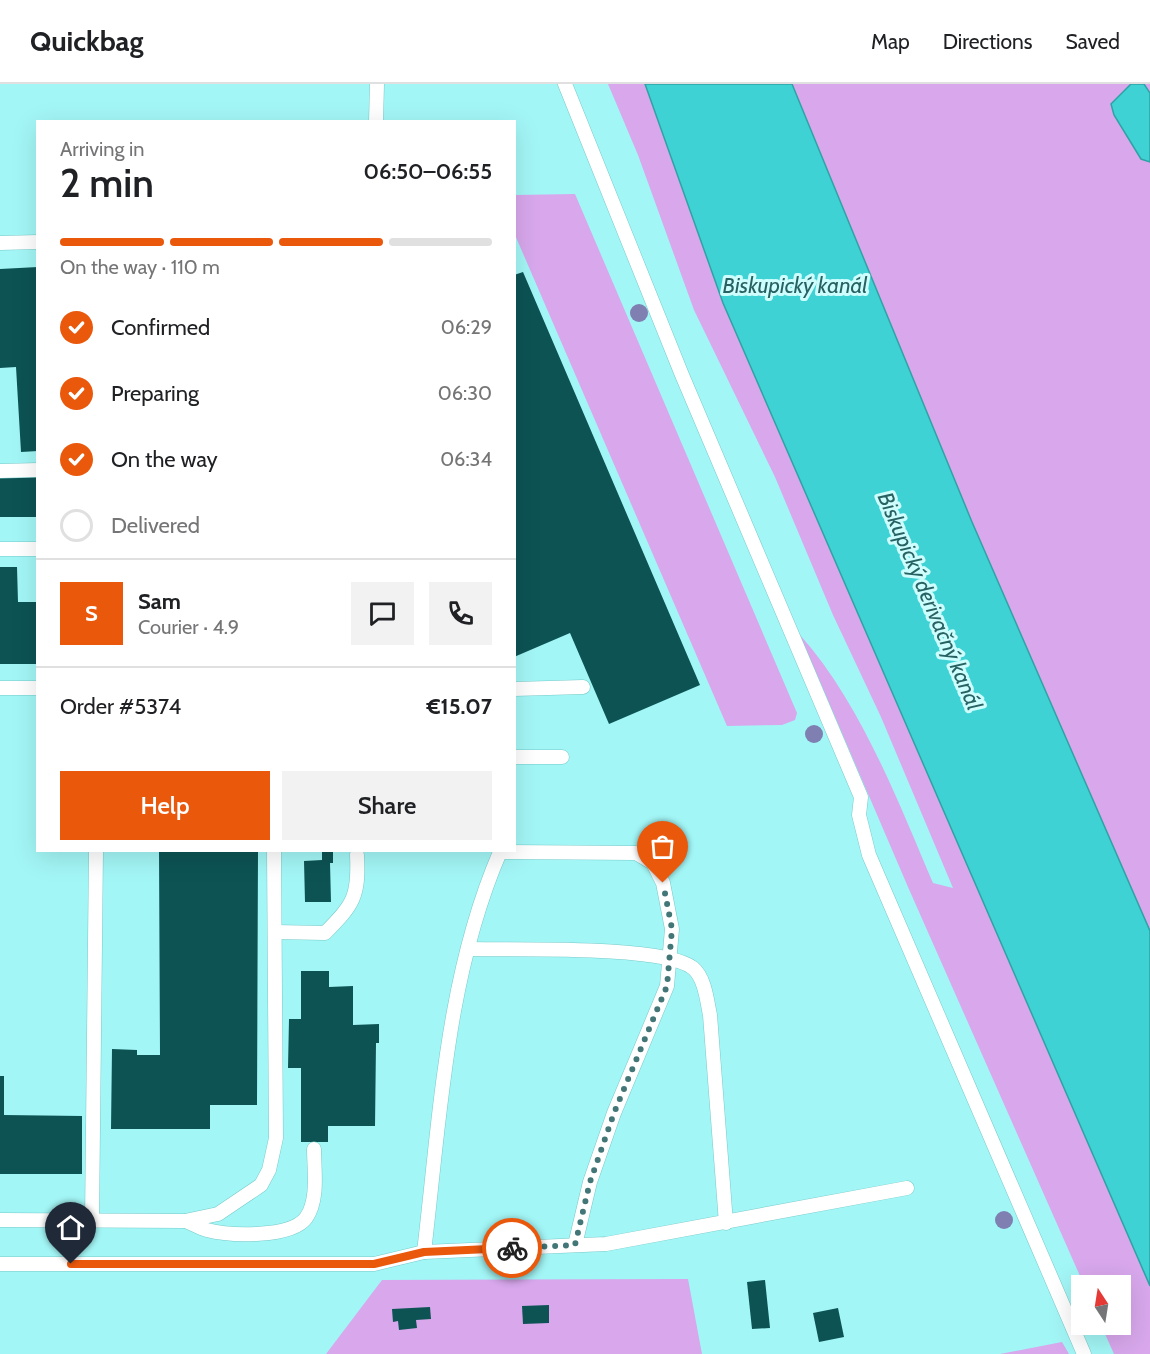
<!DOCTYPE html>
<meta charset="utf-8">
<style>
body{margin:0;font-family:Cabin,sans-serif;background:#f2f2f2;color:#202124;height:100vh;display:flex;flex-direction:column;font-size:22px;white-space:nowrap}
*{box-sizing:border-box;margin:0}
p{font-size:20px;color:#757577}
.icon{flex:none;width:33px;height:33px;fill:none;stroke:currentColor;stroke-width:2;stroke-linecap:round;stroke-linejoin:round}
.map{position:relative;flex:1;overflow:hidden}
.panel{position:absolute;left:36px;top:36px;width:480px;height:732px;display:flex;flex-direction:column;background:#fff;border-radius:0px;box-shadow:0 6px 24px #0002}
.panel>*{flex:none}
.needle{width:39px;rotate:348deg}
.tools{position:absolute;left:1071px;top:1191px;display:grid;gap:12px}
.tools a{display:grid;place-items:center;width:60px;height:60px;border-radius:0px;background:#fff;box-shadow:0 6px 24px #0002;font-size:30px}
.pin{position:absolute;display:grid;place-items:center;width:51px;height:51px;color:#fff;margin:-62px -26px;border-radius:50% 50% 50% 0;rotate:-45deg;box-shadow:0 0 6px #0007}
.pin .icon{rotate:45deg}
.courier{position:absolute;display:grid;place-items:center;width:60px;height:60px;margin:-30px;border:4px solid #ea580c;border-radius:50%;background:#fff;color:#222;box-shadow:0 2px 8px #0007}
.head em{font-style:normal;font-weight:600}
.head div{display:flex;flex-direction:column-reverse}
.head{display:flex;align-items:center;justify-content:space-between;height:102px;padding:0 24px}
h1{font-size:39px;font-weight:600;line-height:45px}
.bar{display:grid;grid-template-columns:repeat(4,1fr);gap:9px 6px;align-content:center;height:72px;padding:0 24px}
.bar i{height:8px;border-radius:4px;background:#e0e0e0}
.bar .active{background:#ea580c}
.bar p{grid-column:span 4}
.line{display:flex;align-items:center;gap:15px;padding:0 24px;border-top:2px solid #e0e0e0}
.line div{flex:1}
.round{display:grid;place-items:center;flex:none;width:63px;height:63px;border-radius:0px;background:#f2f2f2}
ol{padding:0 24px;list-style:none}
li{display:flex;align-items:center;gap:18px;height:66px}
li p{margin-inline-start:auto}
li .icon{padding:6px;border-radius:50%;background:#ea580c;color:#fff;stroke-width:4}
li:last-child{color:#757577}
li i{width:33px;height:33px;border:3px solid #e0e0e0;border-radius:50%}
.cta{display:flex;gap:12px;margin-top:auto;padding:12px 24px}
.cta a{flex:1;height:69px;border-radius:0px;background:#ea580c;color:#fff;font-size:24px;font-weight:600;line-height:69px;text-align:center}
.cta a+a{background:#f2f2f2;color:#202124}
header{display:flex;align-items:center;gap:36px;box-sizing:border-box;height:84px;padding:0 30px;background:#fff;border-bottom:2px solid #e0e0e0}
header strong{font-size:28px}
nav{display:flex;gap:33px;margin-inline-start:auto;font-size:21px}
.map>svg:first-child{display:block}
</style>
<header>
<strong>Quickbag</strong>
<nav><a>Map</a><a>Directions</a><a>Saved</a></nav>
</header>
<div class="map">
<svg width="1150" height="1270" viewBox="0 0 1150 1270">
<rect width="100%" height="100%" fill="#a3f6f6"/>
<!-- green -->
<g fill="#d8a7ec">
<path d="M 608,0 L 645,0 L 723,219 L 1150,1202 L 1150,1270 L 1114,1270 L 1101,1241 L 1120,1240 L 1120,1202 L 1084,1201 L 908,803 L 800,551 C 860,618 898,717 933,799 L 953,804 L 881,633 L 833,531 L 775,393 L 694,226 L 638,71 Z"/>
<polygon points="792,0 1150,0 1150,847 972,438"/>
<polygon points="575,110 797,629 795,636 782,641 727,642 515,151 515,111"/>
<polygon points="688,1195 702,1270 326,1270 382,1196"/>
<polygon points="1062,1258 1069,1270 1000,1270"/>
</g>
<!-- water -->
<g fill="#3ed2d4" stroke="#30a2a4" stroke-width="1.5">
<polygon points="645,0 792,0 972,438 1150,847 1150,1202 723,219"/>
<polygon points="1131,0 1144,0 1150,9 1150,78 1141,75 1114,31 1111,20"/>
</g>
<!-- building -->
<g fill="#0d5354">
<polygon points="38,183 38,367 21,368 16,283 0,284 0,185"/>
<polygon points="523,188 700,601 609,640 570,549 514,573 514,191"/>
<polygon points="38,391 38,433 0,433 0,393"/>
<polygon points="0,483 17,483 18,518 38,518 38,580 0,580"/>
<polygon points="159,766 258,766 257,1021 210,1021 210,1045 111,1045 112,965 137,966 137,971 160,971"/>
<polygon points="322,766 333,766 333,779 330,779 331,818 305,818 304,777 322,776"/>
<polygon points="301,887 329,887 329,903 353,902 353,941 379,940 379,959 376,959 375,1042 328,1042 328,1058 301,1058 301,984 288,984 289,935 301,935"/>
<polygon points="0,992 4,992 4,1031 82,1032 82,1090 0,1090"/>
<polygon points="765,1196 770,1244 752,1245 747,1198"/>
<polygon points="549,1221 549,1239 523,1240 522,1222"/>
<polygon points="430,1223 431,1235 416,1236 417,1244 399,1246 398,1237 393,1238 392,1225"/>
<polygon points="838,1224 844,1253 819,1258 813,1229"/>
</g>
<g fill="none" stroke-linecap="round" stroke-linejoin="round">
<!-- lane casing -->
<g stroke="#78caca" stroke-width="15">
<g id="lane">
<polyline points="565,0 682,291 861,713 859,731 869,771 1084,1270"/>
<polyline points="376,38 377,0"/>
<polyline points="0,159 38,158"/>
<polyline points="0,387 38,386"/>
<polyline points="0,465 38,465"/>
<polyline points="0,604 38,604"/>
<polyline points="514,605 583,603"/>
<polyline points="514,673 562,673"/>
<path d="M 275,848 L 325,849 C 354,820 359,812 357,771"/>
<path d="M 468,865 C 511,866 665,861 693,884 C 705,894 707,917 710,931 L 726,1139"/>
<polyline points="0,1136 185,1137 218,1130 261,1101 269,1086 276,1054 274,766"/>
<polyline points="92,1137 96,766"/>
<path d="M 186,1137 C 193,1140 200,1144 207,1146 C 230,1152 291,1154 306,1134 C 319,1116 314,1085 314,1065"/>
<path d="M 424,1168 C 440,1034 446,893 500,768 L 636,769 L 653,779 L 663,799 L 672,845 L 667,902 L 614,1029 L 590,1098 L 575,1161"/>
<polyline points="0,1180 374,1180 424,1168 606,1160 907,1104"/>
</g>
</g>
<!-- lane -->
<use href="#lane" stroke="#fff" stroke-width="14"/>
</g>
<!-- trees -->
<g fill="#7f80b1">
<circle cx="639" cy="229" r="9"/>
<circle cx="814" cy="650" r="9"/>
<circle cx="1004" cy="1136" r="9"/>
</g>
<g fill="none" stroke-linecap="round" stroke-linejoin="round">
<!-- done -->
<polyline stroke="#437777" stroke-width="6" stroke-dasharray="0 10.8" points="512,1164 575,1161 590,1098 614,1029 667,902 672,845 663,799"/>
<!-- route -->
<polyline stroke="#ea580c" stroke-width="8" points="71,1180 374,1180 424,1168 512,1164"/>
</g>
<g text-anchor="middle" dominant-baseline="central" stroke-width="6" stroke-linejoin="round" paint-order="stroke">
<!-- water labels -->
<g font-size="22" font-style="italic" fill="#276162" stroke="#cdfdfd">
<text x="795" y="201">Biskupický kanál</text>
<text transform="translate(930 517) rotate(67)">Biskupický derivačný kanál</text>
</g>
</g>
</svg>
<div class="tools">
<a><svg class="needle" viewBox="-14 -14 28 28"><path d="M0-13l5 13h-10z" fill="#e53935"/><path d="M0 13l5-13h-10z" fill="#757577"/></svg></a>
</div>
<div class="pin" style="left:663px;top:799px;background:#ea580c"><svg class="icon" aria-label="bag" viewBox="0 0 24 24"><path d="M5 8h14l-1 12H6zM9 8a3 3 0 0 1 6 0"/></svg></div>
<div class="pin" style="left:71px;top:1180px;background:#1f2937"><svg class="icon" aria-label="home" viewBox="0 0 24 24"><path d="M3 11l9-7 9 7M6 9v11h12V9"/></svg></div>
<div class="courier" style="left:512px;top:1164px"><svg class="icon" aria-label="bike" viewBox="0 0 24 24"><circle cx="6" cy="16" r="4"/><circle cx="18" cy="16" r="4"/><path d="M6 16l4-8h5l3 8M10 8l3 8H6M13 5h3"/></svg></div>
<section class="panel">
<div class="head"><div><h1>2 min</h1><p>Arriving in</p></div><em>06:50–06:55</em></div>
<div class="bar"><i class="active"></i><i class="active"></i><i class="active"></i><i></i><p>On the way · 110 m</p></div>
<ol>
<li><svg class="icon" aria-label="check" viewBox="0 0 24 24"><path d="M5 12l5 5 9-10"/></svg>Confirmed<p>06:29</p></li>
<li><svg class="icon" aria-label="check" viewBox="0 0 24 24"><path d="M5 12l5 5 9-10"/></svg>Preparing<p>06:30</p></li>
<li><svg class="icon" aria-label="check" viewBox="0 0 24 24"><path d="M5 12l5 5 9-10"/></svg>On the way<p>06:34</p></li>
<li><i></i>Delivered</li>
</ol>
<div class="line" style="height:108px"><b class="round" style="background:#ea580c;color:#fff">S</b><div><b>Sam</b><p>Courier · 4.9</p></div><a class="round"><svg class="icon" aria-label="chat" viewBox="0 0 24 24"><path d="M4 5h16v11H9l-5 4z"/></svg></a><a class="round"><svg class="icon" aria-label="phone" viewBox="0 0 24 24"><path d="M5 4h4l2 5-3 2q2 4 5 5l2-3 5 2v4C11 20 4 13 5 4z"/></svg></a></div>
<div class="line" style="height:78px"><div>Order #5374</div><b>€15.07</b></div>
<div class="cta"><a>Help</a><a>Share</a></div>
</section>
</div>
